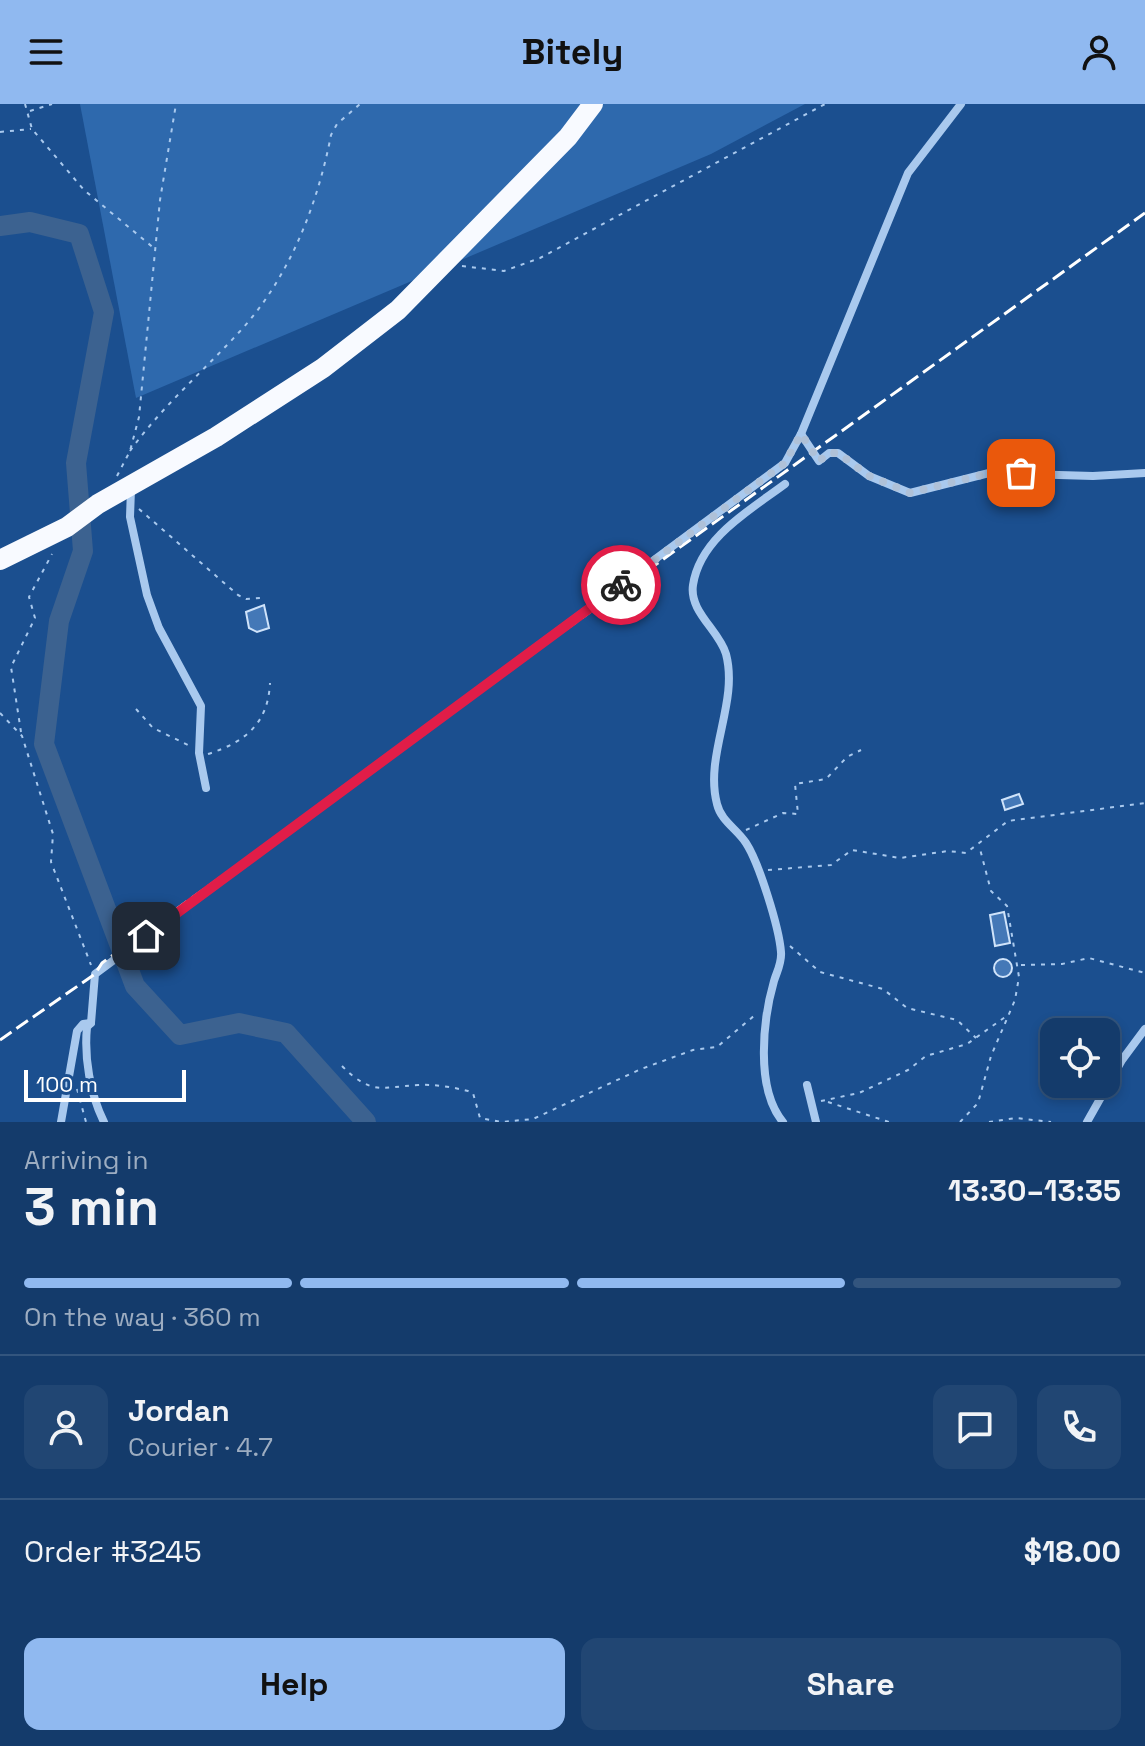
<!DOCTYPE html>
<meta charset="utf-8">
<style>
body{margin:0;font-family:"Space Grotesk",sans-serif;background:#214673;color:#f1f3f6;height:100vh;display:flex;flex-direction:column;font-size:30px;white-space:nowrap}
*{box-sizing:border-box;margin:0}
p{font-size:26px;color:#9dadc1}
.icon{flex:none;width:44px;height:44px;fill:none;stroke:currentColor;stroke-width:2;stroke-linecap:round;stroke-linejoin:round}
.map{position:relative;height:1018px;overflow:hidden}
.drawer{display:flex;flex-direction:column;background:#143b6b;flex:1}
.drawer>*{flex:none}
.tools{position:absolute;left:1040px;top:914px;display:grid;gap:16px}
.tools a{display:grid;place-items:center;width:80px;height:80px;border-radius:16px;background:#143b6b;box-shadow:0 4px 12px #0003,0 0 0 2px #33557e;font-size:40px}
.scale{position:absolute;left:24px;bottom:20px;width:162px;box-sizing:border-box;padding-left:8px;border:4px solid #fff;border-top:0;font-size:22px;line-height:28px;white-space:nowrap;color:#fff;-webkit-text-stroke:6px #1b4f8f;paint-order:stroke}
.pin{position:absolute;display:grid;place-items:center;width:68px;height:68px;color:#fff;margin:-34px;border-radius:16px;box-shadow:0 4px 12px #0006}
.courier{position:absolute;display:grid;place-items:center;width:80px;height:80px;margin:-40px;border:6px solid #e11d48;border-radius:50%;background:#fff;color:#222;box-shadow:0 2px 10px #0007}
.overview em{font-style:normal;font-weight:600}
.overview div{display:flex;flex-direction:column-reverse}
.overview{display:flex;align-items:center;justify-content:space-between;height:136px;padding:0 24px}
h1{font-size:52px;font-weight:600;line-height:60px}
.bar{display:grid;grid-template-columns:repeat(4,1fr);gap:12px 8px;align-content:center;height:96px;padding:0 24px}
.bar i{height:10px;border-radius:6px;background:#33557e}
.bar .active{background:#90b9f0}
.bar p{grid-column:span 4}
.line{display:flex;align-items:center;gap:20px;padding:0 24px;border-top:2px solid #33557e}
.line div{flex:1}
.round{display:grid;place-items:center;flex:none;width:84px;height:84px;border-radius:16px;background:#214673}
.button{display:flex;gap:16px;margin-top:auto;padding:16px 24px}
.button a{flex:1;height:92px;border-radius:16px;background:#90b9f0;color:#111;font-size:32px;font-weight:600;line-height:92px;text-align:center}
.button a+a{background:#214673;color:#f1f3f6}
header{display:flex;justify-content:space-between;align-items:center;height:104px;padding:0 24px;background:#90b9f0;color:#111;font-size:36px;font-weight:600}
.map>svg:first-child{display:block}
</style>
<header><svg class="icon" aria-label="menu" viewBox="0 0 24 24"><path d="M4 6h16M4 12h16M4 18h16"/></svg>Bitely<svg class="icon" aria-label="person" viewBox="0 0 24 24"><circle cx="12" cy="8" r="4"/><path d="M4 21q1-7 8-7t8 7"/></svg></header>
<div class="map">
<svg width="1145" height="1018" viewBox="0 0 1145 1018">
<rect width="100%" height="100%" fill="#1b4f8f"/>
<!-- green -->
<polygon fill="#2e69ad" points="80,0 805,0 711,50 136,294"/>
<g fill="none" stroke-linecap="round" stroke-linejoin="round">
<!-- river -->
<polyline stroke="#3c6290" stroke-width="20" points="0,122 30,118 79,130 104,208 76,359 83,447 59,517 44,640 135,882 180,931 239,919 286,929 366,1018"/>
</g>
<!-- building -->
<g fill="#4478b7" stroke="#cfe3fa" stroke-width="2">
<polygon points="264,501 269,524 257,528 249,524 246,508"/>
<polygon points="1019,690 1023,700 1005,706 1002,696"/>
<polygon points="1004,808 1010,839 995,842 990,811"/>
<circle cx="1003" cy="864" r="9"/>
</g>
<g fill="none" stroke-linecap="round" stroke-linejoin="round">
<!-- path -->
<g stroke="#a9c9ee" stroke-width="2" stroke-dasharray="4 6" stroke-linecap="butt">
<polyline points="25,0 32,25 84,86 155,145"/>
<polyline points="30,7 52,0"/>
<polyline points="0,28 31,25"/>
<polyline points="462,162 504,167 540,154 825,0"/>
<path d="M 130,347 C 163,301 205,266 242,225 C 290,172 318,99 331,31 L 337,20 L 360,0"/>
<polyline points="117,372 130,347 139,313 160,96 176,0"/>
<polyline points="139,405 238,491 246,495 260,494"/>
<polyline points="136,605 153,624 188,641"/>
<polyline points="0,609 22,632 53,730 51,758 91,861"/>
<polyline points="21,628 11,563 35,514 29,493 52,450"/>
<path d="M 208,650 C 245,638 268,620 270,579"/>
<polyline points="746,726 783,709 798,710 795,680 826,675 847,653 861,646"/>
<polyline points="768,766 831,761 852,746 900,754 948,747 966,749 1008,717 1145,699"/>
<polyline points="790,842 820,868 883,885 907,904 957,916 976,934"/>
<polyline points="1021,861 1062,860 1089,854 1145,869"/>
<path d="M 342,962 C 372,992 382,983 418,981 C 434,980 452,983 468,987 L 473,989 L 480,1014 L 501,1018 L 533,1015 L 641,965 L 693,946 L 717,943 L 755,911"/>
<polyline points="77,985 86,1018"/>
<polyline points="821,997 859,989 908,966 926,952 967,940 1008,911"/>
<polyline points="828,998 889,1018"/>
<polyline points="960,1018 978,999 991,952 1015,896 1019,873 1007,802 991,787 980,745"/>
<polyline points="989,1018 1016,1014 1051,1018"/>
</g>
<!-- minor -->
<g stroke="#a9c9ee" stroke-width="8">
<polyline points="801,330 819,357 829,349 838,349 869,372 910,389 989,369 1093,372 1145,369"/>
<polyline points="131,385 130,413 147,491 159,524 201,602 199,649 206,684"/>
<polyline points="807,981 816,1018"/>
<polyline points="61,1018 77,927 83,920 91,919"/>
<path d="M 104,1018 C 90,990 84,953 87,923 L 91,919 L 95,870 L 785,359 L 801,330 L 908,69 L 961,0"/>
<path d="M 783,1018 C 755,985 763,915 774,877 C 777,867 782,859 781,848 C 779,823 759,759 746,739 C 737,725 721,717 717,700 C 704,651 739,599 726,550 C 719,526 689,508 693,481 C 700,434 750,406 785,380"/>
<polyline points="1087,1018 1122,956 1145,925"/>
</g>
<!-- trunk -->
<polyline stroke="#f8faff" stroke-width="20" points="0,456 67,423 98,400 216,333 323,264 398,206 568,33 593,0"/>
<!-- rail -->
<polyline stroke="#fff" stroke-width="3" stroke-dasharray="14 6" stroke-linecap="butt" points="0,936 95,870 102,859 146,827 1145,109"/>
</g>
<g fill="none" stroke-linecap="round" stroke-linejoin="round">
<!-- done -->
<polyline stroke="#afc1d8" stroke-width="8" stroke-dasharray="0 14.4" points="621,481 785,359 801,330 819,357 829,349 838,349 869,372 910,389 989,369 1021,369"/>
<!-- route -->
<polyline stroke="#e11d48" stroke-width="10" points="146,832 621,481"/>
</g>
</svg>
<div class="tools">
<a><svg class="icon" aria-label="locate" viewBox="0 0 24 24"><circle cx="12" cy="12" r="6"/><path d="M12 2v4M12 18v4M2 12h4M18 12h4"/></svg></a>
</div>
<div class="scale">100 m</div>
<div class="pin" style="left:1021px;top:369px;background:#ea580c"><svg class="icon" aria-label="bag" viewBox="0 0 24 24"><path d="M5 8h14l-1 12H6zM9 8a3 3 0 0 1 6 0"/></svg></div>
<div class="pin" style="left:146px;top:832px;background:#1f2937"><svg class="icon" aria-label="home" viewBox="0 0 24 24"><path d="M3 11l9-7 9 7M6 9v11h12V9"/></svg></div>
<div class="courier" style="left:621px;top:481px"><svg class="icon" aria-label="bike" viewBox="0 0 24 24"><circle cx="6" cy="16" r="4"/><circle cx="18" cy="16" r="4"/><path d="M6 16l4-8h5l3 8M10 8l3 8H6M13 5h3"/></svg></div>
</div>
<section class="drawer">
<div class="overview"><div><h1>3 min</h1><p>Arriving in</p></div><em>13:30–13:35</em></div>
<div class="bar"><i class="active"></i><i class="active"></i><i class="active"></i><i></i><p>On the way · 360 m</p></div>
<div class="line" style="height:144px"><a class="round"><svg class="icon" aria-label="person" viewBox="0 0 24 24"><circle cx="12" cy="8" r="4"/><path d="M4 21q1-7 8-7t8 7"/></svg></a><div><b>Jordan</b><p>Courier · 4.7</p></div><a class="round"><svg class="icon" aria-label="chat" viewBox="0 0 24 24"><path d="M4 5h16v11H9l-5 4z"/></svg></a><a class="round"><svg class="icon" aria-label="phone" viewBox="0 0 24 24"><path d="M5 4h4l2 5-3 2q2 4 5 5l2-3 5 2v4C11 20 4 13 5 4z"/></svg></a></div>
<div class="line" style="height:104px"><div>Order #3245</div><b>$18.00</b></div>
<div class="button"><a>Help</a><a>Share</a></div>
</section>
